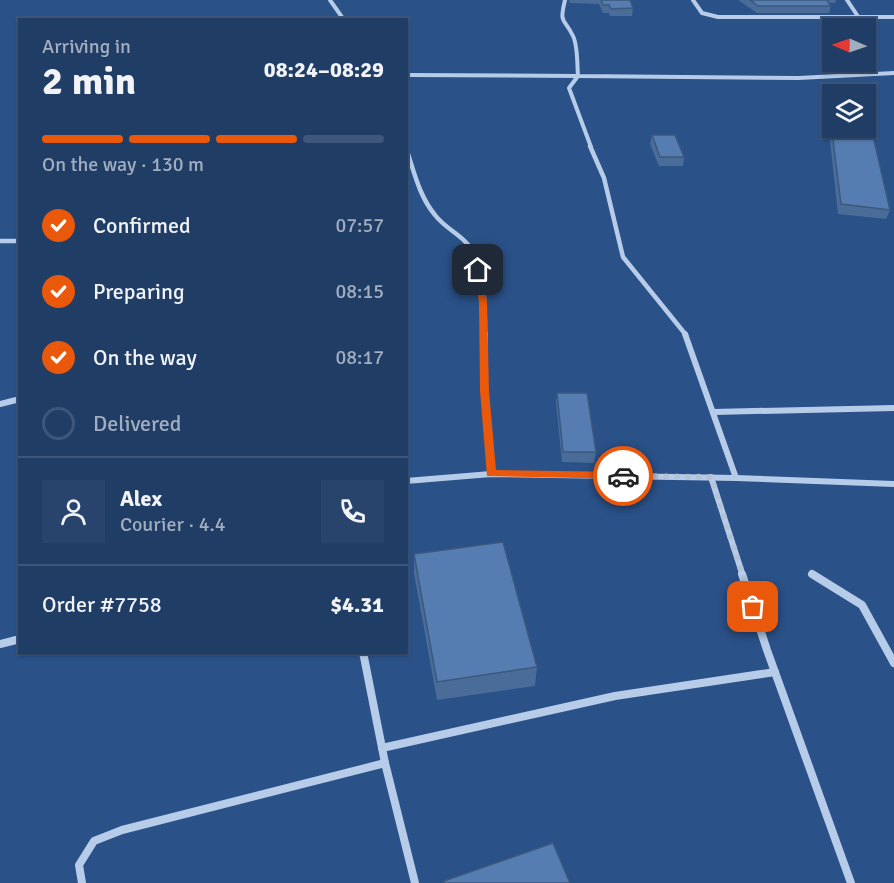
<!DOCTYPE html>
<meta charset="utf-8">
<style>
body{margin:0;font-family:Signika,sans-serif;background:#28446c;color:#f1f3f6;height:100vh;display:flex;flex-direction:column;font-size:22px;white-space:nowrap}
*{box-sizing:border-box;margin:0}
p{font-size:20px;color:#a2aebf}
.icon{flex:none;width:33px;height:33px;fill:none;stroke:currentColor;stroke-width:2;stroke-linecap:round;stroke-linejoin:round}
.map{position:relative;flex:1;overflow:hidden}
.panel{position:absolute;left:18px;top:18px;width:390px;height:636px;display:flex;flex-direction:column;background:#203d66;border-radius:0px;box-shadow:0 2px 4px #0004,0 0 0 2px #3d567a}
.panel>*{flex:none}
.needle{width:39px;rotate:272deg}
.buttons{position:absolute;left:822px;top:18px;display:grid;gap:12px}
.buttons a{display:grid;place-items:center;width:54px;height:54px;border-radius:0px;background:#203d66;box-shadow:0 2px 4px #0004,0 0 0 2px #3d567a;font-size:30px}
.pin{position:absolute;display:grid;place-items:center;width:51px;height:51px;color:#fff;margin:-26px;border-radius:12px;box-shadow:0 3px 9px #0006}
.courier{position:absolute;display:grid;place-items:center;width:60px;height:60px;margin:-30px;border:4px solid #ea580c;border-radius:50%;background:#fff;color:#222;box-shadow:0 2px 8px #0007}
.headline em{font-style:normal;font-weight:800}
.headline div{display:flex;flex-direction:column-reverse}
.headline{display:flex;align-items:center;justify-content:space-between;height:102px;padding:0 24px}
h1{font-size:39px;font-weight:800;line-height:45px}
.bar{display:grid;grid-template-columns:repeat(4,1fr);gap:9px 6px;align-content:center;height:72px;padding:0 24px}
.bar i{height:8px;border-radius:4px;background:#3d567a}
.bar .active{background:#ea580c}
.bar p{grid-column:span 4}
.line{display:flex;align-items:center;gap:15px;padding:0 24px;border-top:2px solid #3d567a}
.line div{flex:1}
.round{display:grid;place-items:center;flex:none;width:63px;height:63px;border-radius:0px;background:#28446c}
ol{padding:0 24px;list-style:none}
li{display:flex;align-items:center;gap:18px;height:66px}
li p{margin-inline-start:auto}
li .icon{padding:6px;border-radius:50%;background:#ea580c;color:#fff;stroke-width:4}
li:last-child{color:#a2aebf}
li i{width:33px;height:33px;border:3px solid #3d567a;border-radius:50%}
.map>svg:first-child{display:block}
</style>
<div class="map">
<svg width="894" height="883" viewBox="0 0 894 883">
<rect width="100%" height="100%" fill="#2a5188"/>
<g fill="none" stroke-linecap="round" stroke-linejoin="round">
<!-- minor-far3 -->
<g stroke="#b7cce8" stroke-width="4">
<polyline points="330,0 344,20"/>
<path d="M 565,0 C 559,25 564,17 573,36 C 578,46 577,64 578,76 L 799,78 L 894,73"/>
<polyline points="693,0 702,13 718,17 894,17"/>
<polyline points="847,0 859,18"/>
<polyline points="406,75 578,76"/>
<polyline points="578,76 569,88 591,147"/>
</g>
<!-- minor-far2 -->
<g stroke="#b7cce8" stroke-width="4.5">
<polyline points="590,146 604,178 623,257 686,335"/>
<path d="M 406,148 C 414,171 419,196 435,215 C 446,230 466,236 474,254 C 485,278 485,308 485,335"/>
<polyline points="0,241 20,241"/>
</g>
<!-- minor-far1 -->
<g stroke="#b7cce8" stroke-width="6">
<polyline points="485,334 485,391 491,474"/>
<polyline points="685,334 736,478"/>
<polyline points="0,404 20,399"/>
<polyline points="713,412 894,408"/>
<polyline points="711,477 743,576"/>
<polyline points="406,481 491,474 736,478 894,484"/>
<polyline points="812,574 815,576"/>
</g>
<!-- minor -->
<g stroke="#b7cce8" stroke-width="8">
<polyline points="742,574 767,650 851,883"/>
<polyline points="812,574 862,605 894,663"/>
<polyline points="0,644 20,639"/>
<polyline points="363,652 385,763 415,883"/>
<polyline points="382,748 615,696 775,672"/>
<polyline points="82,883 79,865 94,841 122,830 385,763"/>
</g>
</g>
<!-- wall -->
<g fill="#4a6c98">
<polygon points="569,0 630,0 633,8 632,16 610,16 609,13 603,13 599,4 570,3"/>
<polygon points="738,0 836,0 835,3 829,3 831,6 829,13 757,13"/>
<polygon points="832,132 890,210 886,219 838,214 830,141"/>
<polygon points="652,135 684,157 683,166 659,166 650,144"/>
<polygon points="557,393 596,452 594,463 562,462 556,403"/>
<polygon points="414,554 537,667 535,686 437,700 414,573"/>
</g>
<!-- building -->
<g fill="#567db1" stroke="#3c587c" stroke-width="1.5">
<polygon points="601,0 630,0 633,8 611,9 609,5 603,5"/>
<polygon points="750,0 827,0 831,6 758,6"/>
<polygon points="832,132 873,136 890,210 841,204"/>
<polygon points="652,135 675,135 684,157 660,157"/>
<polygon points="557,393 587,393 596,452 563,452"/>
<polygon points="503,542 537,667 437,682 414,554"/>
<polygon points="553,843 570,883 445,883 444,881"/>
</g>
<!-- route -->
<polygon fill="#ea580c" points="478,268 482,270 487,302 489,391 496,470 623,472 628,476 627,479 487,476 480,391 479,302 474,270"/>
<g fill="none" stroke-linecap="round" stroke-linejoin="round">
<!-- done -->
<polyline stroke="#b4c2d5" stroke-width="6" stroke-dasharray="0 10.8" points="623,476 711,477 753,607"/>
</g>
</svg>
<div class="buttons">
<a><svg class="needle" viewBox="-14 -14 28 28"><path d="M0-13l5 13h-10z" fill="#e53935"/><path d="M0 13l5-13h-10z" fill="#a2aebf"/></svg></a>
<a><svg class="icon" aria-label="layers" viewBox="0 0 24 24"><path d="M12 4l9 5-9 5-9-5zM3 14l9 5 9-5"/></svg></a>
</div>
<div class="pin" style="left:753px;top:607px;background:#ea580c"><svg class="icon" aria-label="bag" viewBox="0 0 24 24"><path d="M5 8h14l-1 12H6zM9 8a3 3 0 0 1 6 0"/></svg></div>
<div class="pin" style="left:478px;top:270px;background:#1f2937"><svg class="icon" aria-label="home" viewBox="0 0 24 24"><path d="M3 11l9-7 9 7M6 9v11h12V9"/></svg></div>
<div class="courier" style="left:623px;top:476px"><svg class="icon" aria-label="car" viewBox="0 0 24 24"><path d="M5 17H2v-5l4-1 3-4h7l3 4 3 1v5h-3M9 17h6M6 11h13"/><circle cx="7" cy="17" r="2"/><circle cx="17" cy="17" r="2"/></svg></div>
<section class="panel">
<div class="headline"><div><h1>2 min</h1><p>Arriving in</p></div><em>08:24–08:29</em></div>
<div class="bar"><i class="active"></i><i class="active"></i><i class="active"></i><i></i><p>On the way · 130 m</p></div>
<ol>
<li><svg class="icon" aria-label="check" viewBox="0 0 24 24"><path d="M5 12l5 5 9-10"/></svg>Confirmed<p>07:57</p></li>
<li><svg class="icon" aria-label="check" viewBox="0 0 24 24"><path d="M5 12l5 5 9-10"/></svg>Preparing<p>08:15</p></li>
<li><svg class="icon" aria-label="check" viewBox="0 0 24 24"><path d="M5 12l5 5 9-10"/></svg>On the way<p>08:17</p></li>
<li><i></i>Delivered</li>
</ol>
<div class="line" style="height:108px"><a class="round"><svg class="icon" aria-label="person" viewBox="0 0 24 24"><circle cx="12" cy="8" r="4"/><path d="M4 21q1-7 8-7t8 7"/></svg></a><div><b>Alex</b><p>Courier · 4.4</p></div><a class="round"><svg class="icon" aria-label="phone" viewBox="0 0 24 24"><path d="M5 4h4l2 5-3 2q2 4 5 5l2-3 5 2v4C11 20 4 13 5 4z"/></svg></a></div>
<div class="line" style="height:78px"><div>Order #7758</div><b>$4.31</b></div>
</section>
</div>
